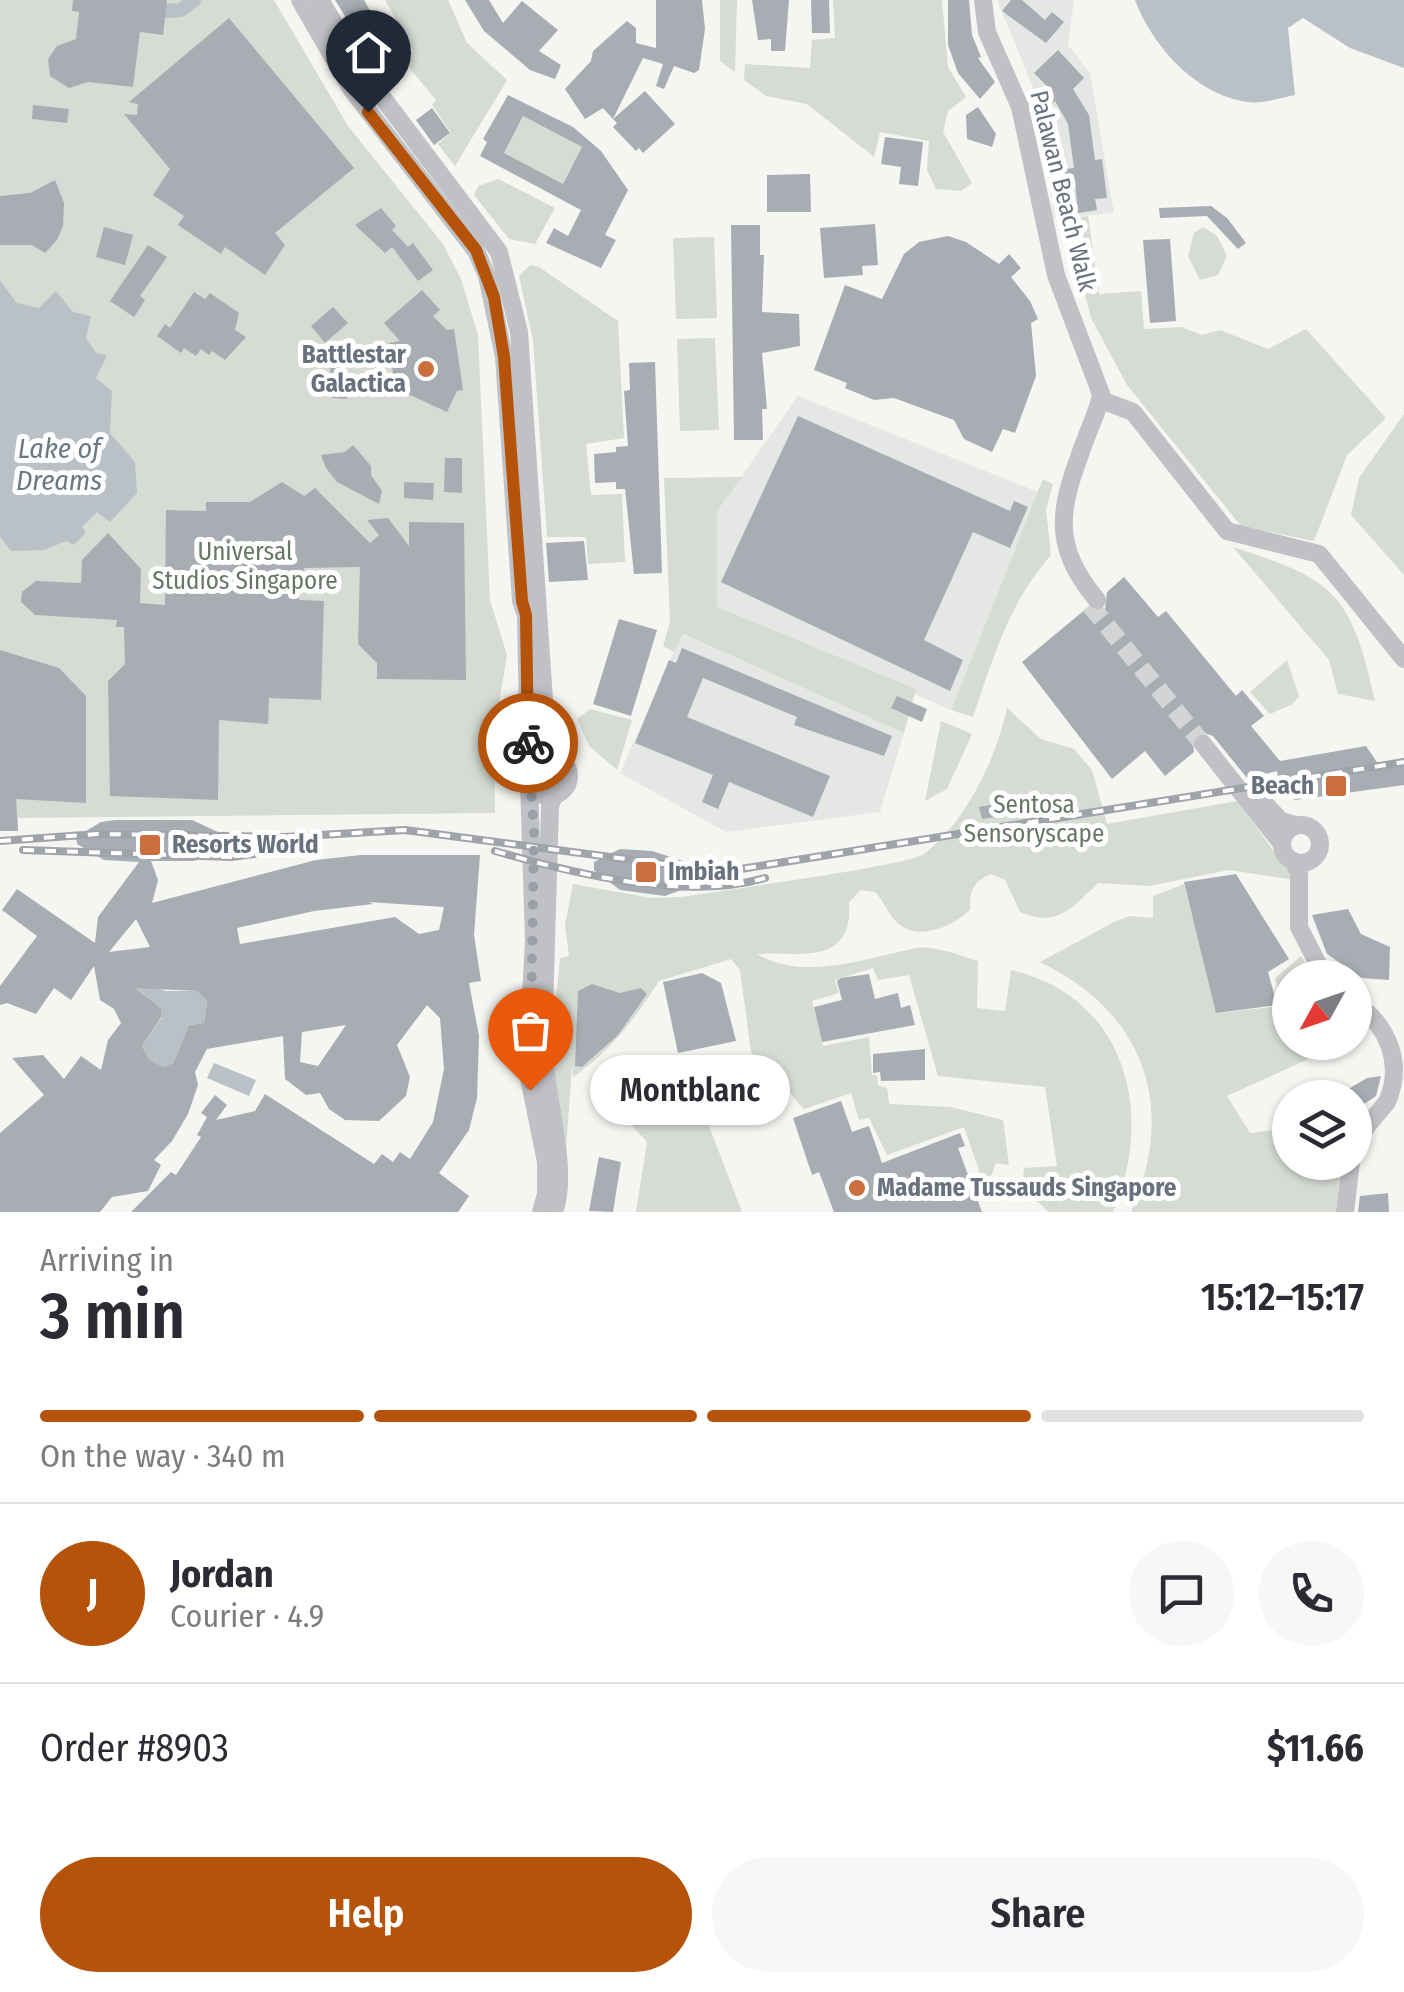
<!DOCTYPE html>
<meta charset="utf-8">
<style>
body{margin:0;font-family:"Fira Sans Condensed",sans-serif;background:#f7f7f7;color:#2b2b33;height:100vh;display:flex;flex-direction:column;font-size:38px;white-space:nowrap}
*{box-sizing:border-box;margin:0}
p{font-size:32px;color:#7c7c81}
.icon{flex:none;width:55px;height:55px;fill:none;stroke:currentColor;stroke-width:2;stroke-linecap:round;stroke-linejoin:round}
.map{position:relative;height:1212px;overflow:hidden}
.sheet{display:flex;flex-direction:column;background:#fff;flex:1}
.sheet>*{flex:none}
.needle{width:65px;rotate:230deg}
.buttons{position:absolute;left:1272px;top:960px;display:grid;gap:20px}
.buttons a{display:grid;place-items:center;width:100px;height:100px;border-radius:50%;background:#fff;box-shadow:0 2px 8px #0004;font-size:50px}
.pin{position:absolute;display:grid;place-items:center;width:85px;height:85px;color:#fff;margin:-102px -42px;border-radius:50% 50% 50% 0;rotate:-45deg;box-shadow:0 0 10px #0007}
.pin .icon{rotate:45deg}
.courier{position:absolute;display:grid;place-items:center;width:100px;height:100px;margin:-50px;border:8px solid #b45309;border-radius:50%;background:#fff;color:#222;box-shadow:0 2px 12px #0007}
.bubble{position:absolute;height:70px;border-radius:35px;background:#fff;box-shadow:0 2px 8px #0004;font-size:32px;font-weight:600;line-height:70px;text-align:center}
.headline em{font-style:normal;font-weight:600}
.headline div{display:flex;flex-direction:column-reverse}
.headline{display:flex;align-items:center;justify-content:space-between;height:170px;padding:0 40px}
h1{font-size:65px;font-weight:600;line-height:75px}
.bar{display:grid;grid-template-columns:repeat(4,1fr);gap:15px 10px;align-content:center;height:120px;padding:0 40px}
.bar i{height:12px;border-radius:8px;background:#e1e1e2}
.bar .active{background:#b45309}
.bar p{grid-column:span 4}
.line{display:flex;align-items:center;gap:25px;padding:0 40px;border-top:2px solid #e1e1e2}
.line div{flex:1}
.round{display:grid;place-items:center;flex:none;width:105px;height:105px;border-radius:52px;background:#f7f7f7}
.action{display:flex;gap:20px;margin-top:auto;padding:20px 40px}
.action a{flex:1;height:115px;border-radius:60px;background:#b45309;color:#fff;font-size:40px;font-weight:600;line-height:115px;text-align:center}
.action a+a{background:#f7f7f7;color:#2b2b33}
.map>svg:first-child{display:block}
</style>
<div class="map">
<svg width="1404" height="1212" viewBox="0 0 1404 1212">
<rect width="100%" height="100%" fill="#f5f5f2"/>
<!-- built -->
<g fill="#e5e7e5">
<polygon points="997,0 1074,0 1068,45 1090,73 1114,213 1053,218 1042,109"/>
<polygon points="798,396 1038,492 951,710 716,607 717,511"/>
<polygon points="682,634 904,733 880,812 726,832 620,773"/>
</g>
<!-- green -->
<g fill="#d6dbd4">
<polygon points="0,0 274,0 348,126 443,244 461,279 478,335 490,600 507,655 494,734 495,813 18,818 18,831 0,831"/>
<polygon points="385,0 448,0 467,43 507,80 455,166 438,144 451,133 432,105 436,100 403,60 413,51"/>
<polygon points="720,0 737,0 735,72 720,61"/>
<polygon points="833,0 942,0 948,67 966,97 948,111 943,132 972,183 961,191 936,189 927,170 929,141 880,132 874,157 807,104 766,96 744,80 745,64 810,68 812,40 835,38"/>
<polygon points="523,116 582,147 563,184 504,153"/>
<polygon points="498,179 555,208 535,244 509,239 474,195 478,186"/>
<polygon points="1088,216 1099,294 1141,291 1144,329 1181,327 1202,335 1220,330 1268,349 1306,329 1386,418 1347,455 1314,541 1241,526 1127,385 1091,318 1066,219"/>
<polygon points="1203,227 1217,236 1227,256 1218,275 1200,280 1188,256 1194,233"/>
<polygon points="714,237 717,318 676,319 673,238"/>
<polygon points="530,265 539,267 618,321 624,438 586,444 591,495 622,494 625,562 588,564 586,537 547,537 533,340 519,276"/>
<polygon points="715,338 719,430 680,431 677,339"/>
<polygon points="1404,414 1404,575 1351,515 1359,478"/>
<polygon points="742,477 717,511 717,607 916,689 904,733 683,634 674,652 663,646 670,622 664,478"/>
<path d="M 1043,479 L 1053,484 L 1046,510 L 1051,555 C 1009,603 993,658 973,717 L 951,710 Z"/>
<path d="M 1233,547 C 1335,580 1351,593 1375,701 L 1338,694 L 1329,660 Z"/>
<polygon points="1287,660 1299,696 1293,704 1270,714 1250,692"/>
<path d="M 1007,708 L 1041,739 L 1074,749 L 1092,770 L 1107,824 L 1237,801 L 1295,880 L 1229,870 L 1149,886 L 1098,883 C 1072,908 1057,928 1020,912 L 1005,880 L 991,874 C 974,881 969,891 970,910 C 951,928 913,944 893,918 C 886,909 883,900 875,892 L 861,890 L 849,902 C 854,968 796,951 757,954 C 806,982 865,958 917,948 C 934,945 961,956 978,961 L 977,1008 L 1005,1011 L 1011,970 C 1125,996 1156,1112 1113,1212 L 1049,1212 L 1022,1188 L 1024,1168 L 1057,1166 L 1045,1087 L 938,1076 L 909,975 L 878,980 L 873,968 L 835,980 L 839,993 L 812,1001 L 823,1046 L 869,1037 L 872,1075 L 877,1075 L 878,1085 L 887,1088 L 889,1104 L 951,1107 L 1003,1120 L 1009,1165 L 996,1163 L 991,1176 L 981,1176 L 964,1127 L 887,1155 L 869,1118 L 859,1120 L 851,1093 L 804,1109 C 792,1098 787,1086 777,1075 C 769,1066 759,1064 751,1052 L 740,970 L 731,959 L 659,981 C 634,1020 612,1050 573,1077 L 572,1065 L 566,1150 L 549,1072 L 560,958 L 569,956 L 565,925 L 573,884 L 651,898 L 681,897 C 716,891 907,866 924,854 C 966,822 996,759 1007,708 Z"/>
<polygon points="590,709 632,720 617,770 589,746 577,719"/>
<polygon points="941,721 972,734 947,789 925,801"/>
<path d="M 1184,884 L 1218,1013 L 1282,1006 L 1275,978 L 1301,956 L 1315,977 L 1290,978 L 1290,1042 L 1330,1043 L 1330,1049 L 1227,1096 L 1250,1133 L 1290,1128 L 1290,1162 L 1341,1163 L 1336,1212 L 1131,1212 C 1178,1106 1144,1012 1040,962 L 1116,921 L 1130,916 L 1153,918 L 1153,896 Z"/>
<polygon points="626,1079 692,1082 742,1212 636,1212 647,1142 610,1102"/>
</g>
<!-- water -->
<g fill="#bac1c6">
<path d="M 1135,0 L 1404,0 L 1404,68 L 1350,48 L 1303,18 L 1288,28 L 1295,95 C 1280,98 1263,104 1248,102 C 1196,95 1153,47 1135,0 Z"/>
<polygon points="0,281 17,303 39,308 56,291 73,312 91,316 86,338 96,353 107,355 96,378 112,391 110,433 135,462 137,493 110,522 97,512 82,527 86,532 74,545 66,541 44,550 11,551 0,537"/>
<polygon points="117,974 166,991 197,991 207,1001 204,1023 189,1025 173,1063 163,1067 149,1059 142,1046 162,1017 161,1008"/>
<polygon points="214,1063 256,1080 249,1096 207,1078"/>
</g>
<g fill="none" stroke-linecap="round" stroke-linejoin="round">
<!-- canal -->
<polyline stroke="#bac1c6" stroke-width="14" points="166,11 181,10 194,0"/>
</g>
<!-- building -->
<g fill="#a8adb3" fill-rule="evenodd">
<polygon points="73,0 167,0 163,35 140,32 133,87 88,82 69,88 50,76 48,59 57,46 76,39 79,12 72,11"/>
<polygon points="335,0 364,0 379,26 372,30 383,48 370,56"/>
<polygon points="465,0 489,0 503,23 522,1 558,30 539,51 561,65 555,79 530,70 484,31"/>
<polygon points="656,0 702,0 705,29 699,70 694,73 674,66 664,89 656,86 663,64 643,58 613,119 603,108 585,119 565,89 591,61 593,51 627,21 636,28 636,43 656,48"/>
<polygon points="752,0 789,0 785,51 771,51 771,39 758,40"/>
<polygon points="811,0 829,0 830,33 812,33"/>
<polygon points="948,0 969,0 972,35 981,57 978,58 995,82 980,99 958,73 948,45"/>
<polygon points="1011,0 1022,0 1045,20 1052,12 1064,22 1046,43 1002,11"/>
<polygon points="229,18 354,168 275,233 285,245 265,275 225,247 221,254 178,225 184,216 153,195 170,169 124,114 137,115 138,104 129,102"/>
<polygon points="1058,50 1084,78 1073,89 1089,115 1095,160 1102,159 1107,198 1095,199 1097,210 1078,213 1075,182 1066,183 1064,169 1074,168 1068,124 1055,101 1047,108 1037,97 1048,87 1034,73"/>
<polygon points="645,91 675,124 643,153 639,148 636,151 613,127 617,123 613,119"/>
<path d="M 508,95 L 573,127 L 601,151 L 628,190 L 605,235 L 616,240 L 601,268 L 546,243 L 554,228 L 568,236 L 581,210 L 480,156 L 487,142 L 483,139 ZM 523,116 L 582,147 L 563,184 L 504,153 Z"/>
<polygon points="33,105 69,109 67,123 32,119"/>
<polygon points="978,107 996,134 992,147 967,139 966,115"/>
<polygon points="432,108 450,133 434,145 416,120"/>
<polygon points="885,137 923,142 918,186 899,184 901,167 881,164"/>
<polygon points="810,174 811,212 767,212 767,175"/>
<polygon points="55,180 64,203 63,226 57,240 45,253 32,245 0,245 0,196 30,193"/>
<polygon points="1211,206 1227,218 1246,243 1238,249 1207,216 1160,218 1159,208"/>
<polygon points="381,208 396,226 392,230 408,247 413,243 433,270 418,281 392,247 385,253 355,225"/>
<polygon points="875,224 878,265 862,266 863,275 824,278 820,228"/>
<polygon points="731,225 760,225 760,255 764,255 762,312 799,314 800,346 762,353 767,409 762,409 763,440 734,440"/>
<polygon points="104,227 133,235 125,265 96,257"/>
<polygon points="948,236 966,242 999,264 1009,254 1021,268 1011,277 1030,301 1038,319 1031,323 1036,376 1015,433 1003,429 992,452 964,439 954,420 894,398 874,400 845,388 847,383 814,370 845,285 882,299 904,254 919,242"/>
<polygon points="1170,239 1176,321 1150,323 1143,240"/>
<polygon points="148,245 167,257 140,296 145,300 134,317 110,301"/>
<polygon points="422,290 440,310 433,316 447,330 454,329 463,390 457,391 447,412 410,395 396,396 389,343 400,341 384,323"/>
<polygon points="194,292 205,299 210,293 239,313 235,330 246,337 225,360 212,351 209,355 201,349 196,356 184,348 181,353 157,336 165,324 170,328"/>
<polygon points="333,307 348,323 325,343 311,326"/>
<polygon points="655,362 662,573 634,574 625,489 616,489 616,482 595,483 594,454 616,452 616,447 628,446 624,391 630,390 629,363"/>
<polygon points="334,363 344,363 347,399 332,398 330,367"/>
<polygon points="798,416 1010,511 1014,501 1028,507 1010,548 973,532 924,640 963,660 950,691 721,582"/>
<polygon points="353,445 371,466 371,475 382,491 379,504 337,482 326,468 321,455 345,452"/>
<polygon points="445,458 462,458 462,493 444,492"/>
<polygon points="282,482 304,496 315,488 370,543 379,535 367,520 388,518 409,546 409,522 464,523 466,680 377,679 377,663 358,644 360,567 304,568 299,600 324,601 321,700 269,698 268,724 219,720 218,800 110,796 108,681 125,664 124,627 116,627 117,620 35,615 21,602 22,592 36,581 81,583 82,560 108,533 141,569 140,603 165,605 166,510 206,511 206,502 250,502"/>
<polygon points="404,482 434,483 433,500 404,498"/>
<polygon points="584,541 588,580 549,582 546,543"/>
<polygon points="1124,577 1158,617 1166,611 1236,696 1242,690 1264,716 1251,726 1280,761 1366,746 1381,768 1404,765 1404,785 1295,800 1280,790 1277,771 1247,778 1213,736 1202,732 1192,739 1194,752 1165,776 1145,751 1112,779 1022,662 1087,608 1097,612 1105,609 1107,592"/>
<polygon points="619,619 657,630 631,716 593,704"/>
<polygon points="682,648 892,736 884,756 794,725 797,717 703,678 687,717 830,776 813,817 729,782 718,809 702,802 713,775 635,743 669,660 676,663"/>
<polygon points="0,650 59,668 86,696 86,803 16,799 18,831 0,831"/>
<polygon points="897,696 927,709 922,722 891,708"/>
<polygon points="1011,801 1014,814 982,819 979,807"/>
<path d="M 115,820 L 192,820 L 231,838 L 232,844 L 215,856 L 193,861 L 151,861 L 158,880 L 152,903 L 316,860 L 361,855 L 480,855 L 474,935 L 481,981 L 469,983 L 479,1036 L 477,1098 L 469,1130 L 439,1173 L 469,1196 L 458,1212 L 131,1212 L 171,1172 L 176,1175 L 201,1137 L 197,1135 L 207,1117 L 201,1113 L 215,1095 L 227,1105 L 216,1120 L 255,1111 L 265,1094 L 374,1164 L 382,1154 L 393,1162 L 400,1152 L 410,1159 L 433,1122 L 444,1069 L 440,1018 L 427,1005 L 397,1045 L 410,1077 L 406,1096 L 379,1121 L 345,1120 L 329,1109 L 320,1093 L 306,1095 L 285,1079 L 283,1036 L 207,1049 L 195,1072 L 198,1085 L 188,1114 L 172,1141 L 154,1160 L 161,1165 L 148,1191 L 112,1197 L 100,1212 L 0,1212 L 0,1133 L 44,1095 L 12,1058 L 43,1055 L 64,1079 L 81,1056 L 101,1070 L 108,1040 L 121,1023 L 114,1009 L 100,1000 L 94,966 L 71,1000 L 54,988 L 36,1014 L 7,1003 L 0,1005 L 0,986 L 37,936 L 2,910 L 17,889 L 95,943 L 98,917 L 139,862 L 104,860 L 77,844 L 76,837 L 101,822 ZM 369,902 L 444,907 L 439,930 L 419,934 L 395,917 L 240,944 L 237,928 L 314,911 L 373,904 ZM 136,919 L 150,947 L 109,952 ZM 135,988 L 197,991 L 207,1001 L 204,1023 L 189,1025 L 173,1063 L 163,1067 L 149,1059 L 142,1046 L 162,1016 L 161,1008 ZM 346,1025 L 318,1066 L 300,1062 L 302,1032 Z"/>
<polygon points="620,849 652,851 686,862 699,875 699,883 665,896 620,890 594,870 594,862"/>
<polygon points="1236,874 1289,959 1268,972 1277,1005 1216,1013 1184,882"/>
<polygon points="1348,909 1361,934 1390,947 1389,980 1362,978 1327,954 1312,915"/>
<polygon points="702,973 721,983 736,1041 678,1053 663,982"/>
<polygon points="869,974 875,999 898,993 901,1008 910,1005 915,1025 822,1042 814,1007 842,1000 837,981 841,978"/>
<polygon points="592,984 620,993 641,988 647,994 618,1035 582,1067 575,1066 578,991"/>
<polygon points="925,1049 925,1080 881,1081 880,1072 873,1073 873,1054"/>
<polygon points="1381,1076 1376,1096 1355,1110 1355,1098 1333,1098 1367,1078"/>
<polygon points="841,1101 852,1132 869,1126 882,1163 960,1133 965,1146 958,1148 982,1212 834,1212 819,1172 812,1175 793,1118"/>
<polygon points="599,1157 621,1162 613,1212 589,1211"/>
<polygon points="1388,1193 1389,1212 1358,1212 1360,1196"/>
</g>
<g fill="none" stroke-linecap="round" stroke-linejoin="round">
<!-- minor-tunnel -->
<polyline stroke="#d2d4d5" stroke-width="18" stroke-dasharray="18 9" stroke-linecap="butt" points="1090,605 1203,744"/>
<!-- minor -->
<g stroke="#bfc1c5" stroke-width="18">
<polyline points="300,0 352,90 476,251 487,276 504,357 521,601 526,615 529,771"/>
<polyline points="320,0 364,73 499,252 519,332 546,729 558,759"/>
<path d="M 983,0 L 987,32 L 1020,107 L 1056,275 L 1101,394 C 1099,409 1091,424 1086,438 C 1061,505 1048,541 1097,600"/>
<polyline points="1101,400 1133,412 1227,531 1319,554 1404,659"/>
<polyline points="1203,744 1282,844"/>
<circle cx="549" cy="776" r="20"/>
<polyline points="529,781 534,941 527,1068 546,1162 546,1194 541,1212"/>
<polyline points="1265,804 1281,821 1295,825"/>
<circle cx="1301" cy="844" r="19"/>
<polyline points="1293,861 1299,873 1299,927 1325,978"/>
<path d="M 1355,1003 C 1388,1025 1404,1064 1387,1102 C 1374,1118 1363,1128 1355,1147"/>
<path d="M 554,1212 C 570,1169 544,1094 543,1044 L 550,806 L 554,795"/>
<polyline points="1345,1212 1351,1162"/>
</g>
<!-- rail casing -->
<g stroke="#a0a4aa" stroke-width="8">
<g id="rail">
<polyline points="0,841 98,834 286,837 405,830 679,866 741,869 1404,762"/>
<polyline points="23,850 231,857 302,848"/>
<path d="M 495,851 C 575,874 684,901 765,878"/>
</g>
</g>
<!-- rail -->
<use href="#rail" stroke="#fff" stroke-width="4" stroke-dasharray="11" stroke-linecap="butt"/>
</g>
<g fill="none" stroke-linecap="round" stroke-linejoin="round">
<!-- done -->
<polyline stroke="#99a0a7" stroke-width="10" stroke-dasharray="0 18" points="528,743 534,833 530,1090"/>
<!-- route -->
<polyline stroke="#b45309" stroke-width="12" points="368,112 476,250 494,297 504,357 522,601 526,615 528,743"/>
</g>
<!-- markers -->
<g fill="#cb6d3c" stroke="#fff" stroke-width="4">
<circle cx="426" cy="369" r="10"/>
<rect x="1324" y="774" width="24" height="24" rx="5"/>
<rect x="138" y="833" width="24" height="24" rx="5"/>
<rect x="634" y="860" width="24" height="24" rx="5"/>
<circle cx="857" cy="1188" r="10"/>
</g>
<g text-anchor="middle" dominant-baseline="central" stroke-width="10" stroke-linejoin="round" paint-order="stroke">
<!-- street labels -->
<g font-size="25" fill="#68727f" stroke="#fff">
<text transform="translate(1063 191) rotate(76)">Palawan Beach Walk</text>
</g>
<!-- poi labels -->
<g font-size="25" font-weight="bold" fill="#68727f" stroke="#fff" text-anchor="start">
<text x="406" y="355" text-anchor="end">Battlestar<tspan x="406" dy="29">Galactica</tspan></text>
<text x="1314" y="786" text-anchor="end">Beach</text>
<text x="172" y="845">Resorts World</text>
<text x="668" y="872">Imbiah</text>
<text x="877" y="1188">Madame Tussauds Singapore</text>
</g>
<!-- park labels -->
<g font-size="25" fill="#677766" stroke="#fff">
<text x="245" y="552">Universal<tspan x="245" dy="29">Studios Singapore</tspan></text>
<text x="1034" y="805">Sentosa<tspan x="1034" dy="29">Sensoryscape</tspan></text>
</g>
<!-- water labels -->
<g font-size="28" font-style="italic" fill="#697983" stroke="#fff">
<text x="59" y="448">Lake of<tspan x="59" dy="32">Dreams</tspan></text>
</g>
</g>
</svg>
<div class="buttons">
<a><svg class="needle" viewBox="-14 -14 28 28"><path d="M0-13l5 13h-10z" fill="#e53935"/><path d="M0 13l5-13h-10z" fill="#7c7c81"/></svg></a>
<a><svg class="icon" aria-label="layers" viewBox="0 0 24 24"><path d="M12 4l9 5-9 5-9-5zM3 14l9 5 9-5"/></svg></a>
</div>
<div class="pin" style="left:530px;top:1090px;background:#ea580c"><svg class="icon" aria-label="bag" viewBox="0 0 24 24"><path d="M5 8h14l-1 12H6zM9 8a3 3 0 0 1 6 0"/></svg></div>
<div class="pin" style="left:368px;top:112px;background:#1f2937"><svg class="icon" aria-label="home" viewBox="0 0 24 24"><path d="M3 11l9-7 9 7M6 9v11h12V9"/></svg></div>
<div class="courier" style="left:528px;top:743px"><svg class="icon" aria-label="bike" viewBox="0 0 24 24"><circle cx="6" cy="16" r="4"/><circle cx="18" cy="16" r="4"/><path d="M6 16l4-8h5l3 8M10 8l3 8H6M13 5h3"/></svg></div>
<div class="bubble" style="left:590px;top:1055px;width:200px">Montblanc</div>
</div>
<section class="sheet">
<div class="headline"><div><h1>3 min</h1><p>Arriving in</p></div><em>15:12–15:17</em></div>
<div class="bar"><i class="active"></i><i class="active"></i><i class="active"></i><i></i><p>On the way · 340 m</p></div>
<div class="line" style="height:180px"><b class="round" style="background:#b45309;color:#fff">J</b><div><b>Jordan</b><p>Courier · 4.9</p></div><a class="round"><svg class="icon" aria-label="chat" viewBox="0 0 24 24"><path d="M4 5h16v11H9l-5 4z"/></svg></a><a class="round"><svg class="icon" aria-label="phone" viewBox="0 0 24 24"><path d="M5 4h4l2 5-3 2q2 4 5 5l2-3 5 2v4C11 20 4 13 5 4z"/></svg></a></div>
<div class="line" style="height:130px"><div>Order #8903</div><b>$11.66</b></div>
<div class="action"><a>Help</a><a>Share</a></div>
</section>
